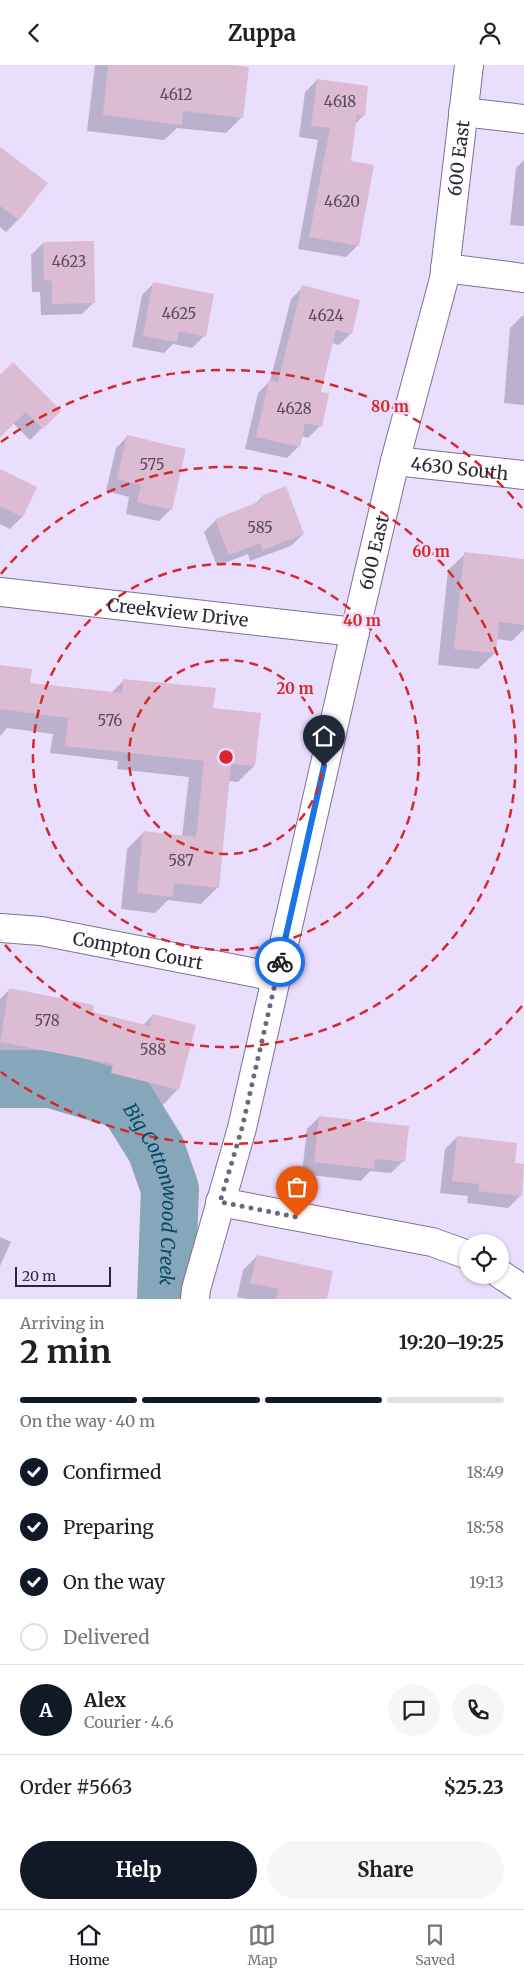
<!DOCTYPE html>
<meta charset="utf-8">
<style>
body{margin:0;font-family:Merriweather,serif;background:#f6f6f6;color:#202124;height:100vh;display:flex;flex-direction:column;font-size:19px;white-space:nowrap}
*{box-sizing:border-box;margin:0}
p{font-size:16px;color:#757577}
.icon{flex:none;width:28px;height:28px;fill:none;stroke:currentColor;stroke-width:2;stroke-linecap:round;stroke-linejoin:round}
.map{position:relative;height:1234px;overflow:hidden}
.details{display:flex;flex-direction:column;background:#fff;flex:1}
.details>*{flex:none}
.tools{position:absolute;left:459px;top:1169px;display:grid;gap:10px}
.tools a{display:grid;place-items:center;width:50px;height:50px;border-radius:50%;background:#fff;box-shadow:0 1px 4px #0004;font-size:25px}
.scale{position:absolute;left:15px;bottom:12px;width:96px;box-sizing:border-box;padding-left:5px;border:2px solid #2c2734;border-top:0;font-size:14px;line-height:18px;white-space:nowrap;color:#2c2734;-webkit-text-stroke:4px #eadeff;paint-order:stroke}
.pin{position:absolute;display:grid;place-items:center;width:42px;height:42px;color:#fff;margin:-51px -21px;border-radius:50% 50% 50% 0;rotate:-45deg;box-shadow:0 0 5px #0007}
.pin .icon{rotate:45deg}
.courier{position:absolute;display:grid;place-items:center;width:50px;height:50px;margin:-25px;border:4px solid #1a73e8;border-radius:50%;background:#fff;color:#222;box-shadow:0 1px 6px #0007}
.head em{font-style:normal;font-weight:700}
.head div{display:flex;flex-direction:column-reverse}
.head{display:flex;align-items:center;justify-content:space-between;height:85px;padding:0 20px}
h1{font-size:32px;font-weight:700;line-height:38px}
.bar{display:grid;grid-template-columns:repeat(4,1fr);gap:8px 5px;align-content:center;height:60px;padding:0 20px}
.bar i{height:6px;border-radius:4px;background:#e0e0e0}
.bar .current{background:#111827}
.bar p{grid-column:span 4}
.line{display:flex;align-items:center;gap:12px;padding:0 20px;border-top:1px solid #e0e0e0}
.line div{flex:1}
.round{display:grid;place-items:center;flex:none;width:52px;height:52px;border-radius:26px;background:#f6f6f6}
ol{padding:0 20px;list-style:none}
li{display:flex;align-items:center;gap:15px;height:55px}
li p{margin-inline-start:auto}
li .icon{padding:5px;border-radius:50%;background:#111827;color:#fff;stroke-width:4}
li:last-child{color:#757577}
li i{width:28px;height:28px;border:2px solid #e0e0e0;border-radius:50%}
.primary-button{display:flex;gap:10px;margin-top:auto;padding:10px 20px}
.primary-button a{flex:1;height:58px;border-radius:30px;background:#111827;color:#fff;font-size:20px;font-weight:700;line-height:58px;text-align:center}
.primary-button a+a{background:#f6f6f6;color:#202124}
header{display:flex;justify-content:space-between;align-items:center;height:65px;padding:0 20px;background:#fff;font-size:22px;font-weight:700}
.tabs{display:flex;justify-content:space-around;align-items:center;height:70px;border-top:1px solid #e0e0e0;background:#fff;font-size:14px;color:#757577}
.tabs a{display:grid;justify-items:center;gap:2px}
.tabs .current{color:#111827}
.map>svg:first-child{display:block}
</style>
<header><svg class="icon" aria-label="back" viewBox="0 0 24 24"><path d="M15 5l-7 7 7 7"/></svg>Zuppa<svg class="icon" aria-label="person" viewBox="0 0 24 24"><circle cx="12" cy="8" r="4"/><path d="M4 21q1-7 8-7t8 7"/></svg></header>
<div class="map">
<svg width="524" height="1234" viewBox="0 0 524 1234">
<rect width="100%" height="100%" fill="#eadeff"/>
<!-- shadow -->
<g fill="#0003">
<polygon points="95,0 222,0 242,52 226,68 177,63 164,75 87,66"/>
<polygon points="317,15 364,50 355,59 350,97 358,180 346,192 298,184 318,75 299,72 305,27"/>
<polygon points="0,86 46,119 18,155 6,167 0,162"/>
<polygon points="524,95 524,161 510,160 516,103"/>
<polygon points="43,178 94,237 82,249 41,250 40,227 32,227 31,190"/>
<polygon points="154,218 204,271 192,283 173,279 164,288 132,282 142,230"/>
<polygon points="303,222 351,268 339,280 332,278 319,328 320,361 308,373 301,371 299,381 287,393 245,384 258,328 270,316 291,234"/>
<polygon points="522,251 524,251 524,340 504,338 510,263"/>
<polygon points="0,311 59,346 30,375 13,358 0,371"/>
<polygon points="128,371 171,444 159,456 126,449 129,432 106,426 116,383"/>
<polygon points="0,406 36,423 22,452 10,464 0,459"/>
<polygon points="262,432 303,469 291,481 250,496 248,489 217,501 204,467 216,455 253,441"/>
<polygon points="465,489 524,495 524,564 512,576 496,574 495,588 478,604 438,600 448,505"/>
<polygon points="0,602 29,619 111,628 124,615 212,644 254,701 238,717 228,716 218,822 201,839 168,835 155,848 121,844 127,784 143,768 182,772 189,712 117,704 118,696 50,688 53,669 7,663 0,671"/>
<polygon points="10,924 142,961 153,950 178,1024 163,1040 96,1023 98,1014 0,995 0,934"/>
<polygon points="319,1052 403,1096 391,1108 370,1106 361,1116 302,1109 307,1064"/>
<polygon points="457,1072 513,1099 520,1131 508,1143 467,1138 468,1131 440,1128 445,1084"/>
<polygon points="0,1172 11,1177 0,1201"/>
<polygon points="257,1191 326,1234 247,1234 237,1232 243,1205"/>
</g>
<g fill="none" stroke-linecap="round" stroke-linejoin="round">
<!-- river -->
<path stroke="#86a6b9" stroke-width="58" id="s1" d="M 0,1014 L 51,1014 L 126,1036 L 156,1084 L 170,1124 L 166,1234"/>
</g>
<!-- building -->
<g fill="#dbbcd2">
<polygon points="108,0 232,0 249,2 243,53 183,46 182,60 103,50"/>
<polygon points="317,14 368,21 365,51 357,50 351,96 374,100 359,181 309,172 330,63 311,61"/>
<polygon points="0,82 48,118 19,155 0,141"/>
<polygon points="94,176 95,238 52,239 52,216 44,215 43,177"/>
<polygon points="153,217 214,229 206,272 179,266 177,277 143,271"/>
<polygon points="302,220 360,235 352,269 336,265 321,327 329,328 322,362 305,358 300,382 256,372 269,315 278,317"/>
<polygon points="13,297 61,346 43,364 26,347 0,372 0,310"/>
<polygon points="127,370 186,384 172,445 137,437 141,420 117,414"/>
<polygon points="0,404 37,422 23,452 0,441"/>
<polygon points="286,421 304,469 263,485 260,478 229,490 215,454 263,435 261,431"/>
<polygon points="464,487 524,494 524,560 499,557 496,588 454,584"/>
<polygon points="0,600 32,604 30,618 122,628 123,614 216,623 213,643 261,648 255,701 231,699 219,823 174,818 173,832 137,828 143,766 196,772 204,696 65,681 68,653 0,644"/>
<polygon points="9,923 94,940 93,947 150,961 153,949 196,960 179,1025 111,1008 113,999 0,977"/>
<polygon points="319,1051 409,1061 405,1097 375,1094 374,1104 314,1097"/>
<polygon points="457,1071 517,1078 515,1098 524,1099 522,1131 478,1126 479,1119 452,1116"/>
<polygon points="257,1190 333,1206 327,1234 276,1234 279,1224 250,1218"/>
</g>
<g fill="none" stroke-linecap="round" stroke-linejoin="round">
<!-- minor casing -->
<g stroke="#7d728f" stroke-width="30">
<g id="minor">
<polyline points="463,47 524,54"/>
<polyline points="445,203 524,213"/>
<path id="s2" d="M 395,396 L 524,410"/>
<path id="s3" d="M 0,527 L 355,567"/>
<path id="s4" d="M 0,863 L 41,866 L 276,912"/>
<polyline points="220,1137 432,1177 468,1190"/>
<polyline points="500,1209 524,1225"/>
<path id="s5" d="M 195,1234 L 196,1224 L 242,1063 L 355,567 L 395,396 L 444,214 L 469,0"/>
</g>
</g>
<!-- minor -->
<use href="#minor" stroke="#fff" stroke-width="28"/>
</g>
<g fill="none" stroke-linecap="round" stroke-linejoin="round">
<!-- done -->
<polyline stroke="#6e677b" stroke-width="5" stroke-dasharray="0 9" points="280,897 242,1063 220,1137 297,1152"/>
<!-- route -->
<polyline stroke="#1a73e8" stroke-width="6" points="280,897 324,701"/>
</g>
<!-- distance rings -->
<g fill="none" stroke="#d62828" stroke-width="2.5" stroke-dasharray="9 6">
<circle cx="226" cy="692" r="97"/>
<circle cx="226" cy="692" r="193"/>
<path d="M1 509A290 290 0 1 1 1 875"/>
<path d="M522 941A387 387 0 0 1 1 1007M1 377A387 387 0 0 1 522 443"/>
</g>
<g text-anchor="middle" dominant-baseline="central" stroke-width="5" stroke-linejoin="round" paint-order="stroke">
<!-- number labels -->
<g font-size="15" fill="#584c5c">
<text x="176" y="29">4612</text>
<text x="340" y="36">4618</text>
<text x="342" y="136">4620</text>
<text x="69" y="196">4623</text>
<text x="179" y="248">4625</text>
<text x="326" y="250">4624</text>
<text x="294" y="343">4628</text>
<text x="152" y="399">575</text>
<text x="260" y="462">585</text>
<text x="110" y="655">576</text>
<text x="181" y="795">587</text>
<text x="47" y="955">578</text>
<text x="153" y="984">588</text>
</g>
<!-- street labels -->
<g font-size="18" fill="#2c2734" stroke="#eadeff">
<text stroke="none"><textPath href="#s5" startOffset="1172">600 East</textPath></text>
<text stroke="none"><textPath href="#s2" startOffset="65">4630 South</textPath></text>
<text stroke="none"><textPath href="#s5" startOffset="768">600 East</textPath></text>
<text stroke="none"><textPath href="#s3" startOffset="179">Creekview Drive</textPath></text>
<text stroke="none"><textPath href="#s4" startOffset="140">Compton Court</textPath></text>
</g>
<!-- water labels -->
<g font-size="19" font-style="italic" fill="#0a4965" stroke="#eadeff">
<text stroke="none"><textPath href="#s1" startOffset="229">Big Cottonwood Creek</textPath></text>
</g>
</g>
<circle cx="226" cy="692" r="8" fill="#d62828" stroke="#eadeff" stroke-width="2.5"/>
<g font-size="15" text-anchor="middle" font-weight="bold" fill="#d62828" stroke="#eadeff" stroke-width="5" stroke-linejoin="round" paint-order="stroke">
<text x="390" y="347">80 m</text>
<text x="431" y="492">60 m</text>
<text x="362" y="561">40 m</text>
<text x="295" y="629">20 m</text>
</g>
</svg>
<div class="tools">
<a><svg class="icon" aria-label="locate" viewBox="0 0 24 24"><circle cx="12" cy="12" r="6"/><path d="M12 2v4M12 18v4M2 12h4M18 12h4"/></svg></a>
</div>
<div class="scale">20 m</div>
<div class="pin" style="left:297px;top:1152px;background:#ea580c"><svg class="icon" aria-label="bag" viewBox="0 0 24 24"><path d="M5 8h14l-1 12H6zM9 8a3 3 0 0 1 6 0"/></svg></div>
<div class="pin" style="left:324px;top:701px;background:#1f2937"><svg class="icon" aria-label="home" viewBox="0 0 24 24"><path d="M3 11l9-7 9 7M6 9v11h12V9"/></svg></div>
<div class="courier" style="left:280px;top:897px"><svg class="icon" aria-label="bike" viewBox="0 0 24 24"><circle cx="6" cy="16" r="4"/><circle cx="18" cy="16" r="4"/><path d="M6 16l4-8h5l3 8M10 8l3 8H6M13 5h3"/></svg></div>
</div>
<section class="details">
<div class="head"><div><h1>2 min</h1><p>Arriving in</p></div><em>19:20–19:25</em></div>
<div class="bar"><i class="current"></i><i class="current"></i><i class="current"></i><i></i><p>On the way · 40 m</p></div>
<ol>
<li><svg class="icon" aria-label="check" viewBox="0 0 24 24"><path d="M5 12l5 5 9-10"/></svg>Confirmed<p>18:49</p></li>
<li><svg class="icon" aria-label="check" viewBox="0 0 24 24"><path d="M5 12l5 5 9-10"/></svg>Preparing<p>18:58</p></li>
<li><svg class="icon" aria-label="check" viewBox="0 0 24 24"><path d="M5 12l5 5 9-10"/></svg>On the way<p>19:13</p></li>
<li><i></i>Delivered</li>
</ol>
<div class="line" style="height:90px"><b class="round" style="background:#111827;color:#fff">A</b><div><b>Alex</b><p>Courier · 4.6</p></div><a class="round"><svg class="icon" aria-label="chat" viewBox="0 0 24 24"><path d="M4 5h16v11H9l-5 4z"/></svg></a><a class="round"><svg class="icon" aria-label="phone" viewBox="0 0 24 24"><path d="M5 4h4l2 5-3 2q2 4 5 5l2-3 5 2v4C11 20 4 13 5 4z"/></svg></a></div>
<div class="line" style="height:65px"><div>Order #5663</div><b>$25.23</b></div>
<div class="primary-button"><a>Help</a><a>Share</a></div>
</section>
<nav class="tabs">
<a class="current"><svg class="icon" aria-label="home" viewBox="0 0 24 24"><path d="M3 11l9-7 9 7M6 9v11h12V9"/></svg>Home</a>
<a><svg class="icon" aria-label="map" viewBox="0 0 24 24"><path d="M3 6l6-2 6 2 6-2v14l-6 2-6-2-6 2zM9 4v14M15 6v14"/></svg>Map</a>
<a><svg class="icon" aria-label="saved" viewBox="0 0 24 24"><path d="M7 4h10v16l-5-4-5 4z"/></svg>Saved</a>
</nav>
